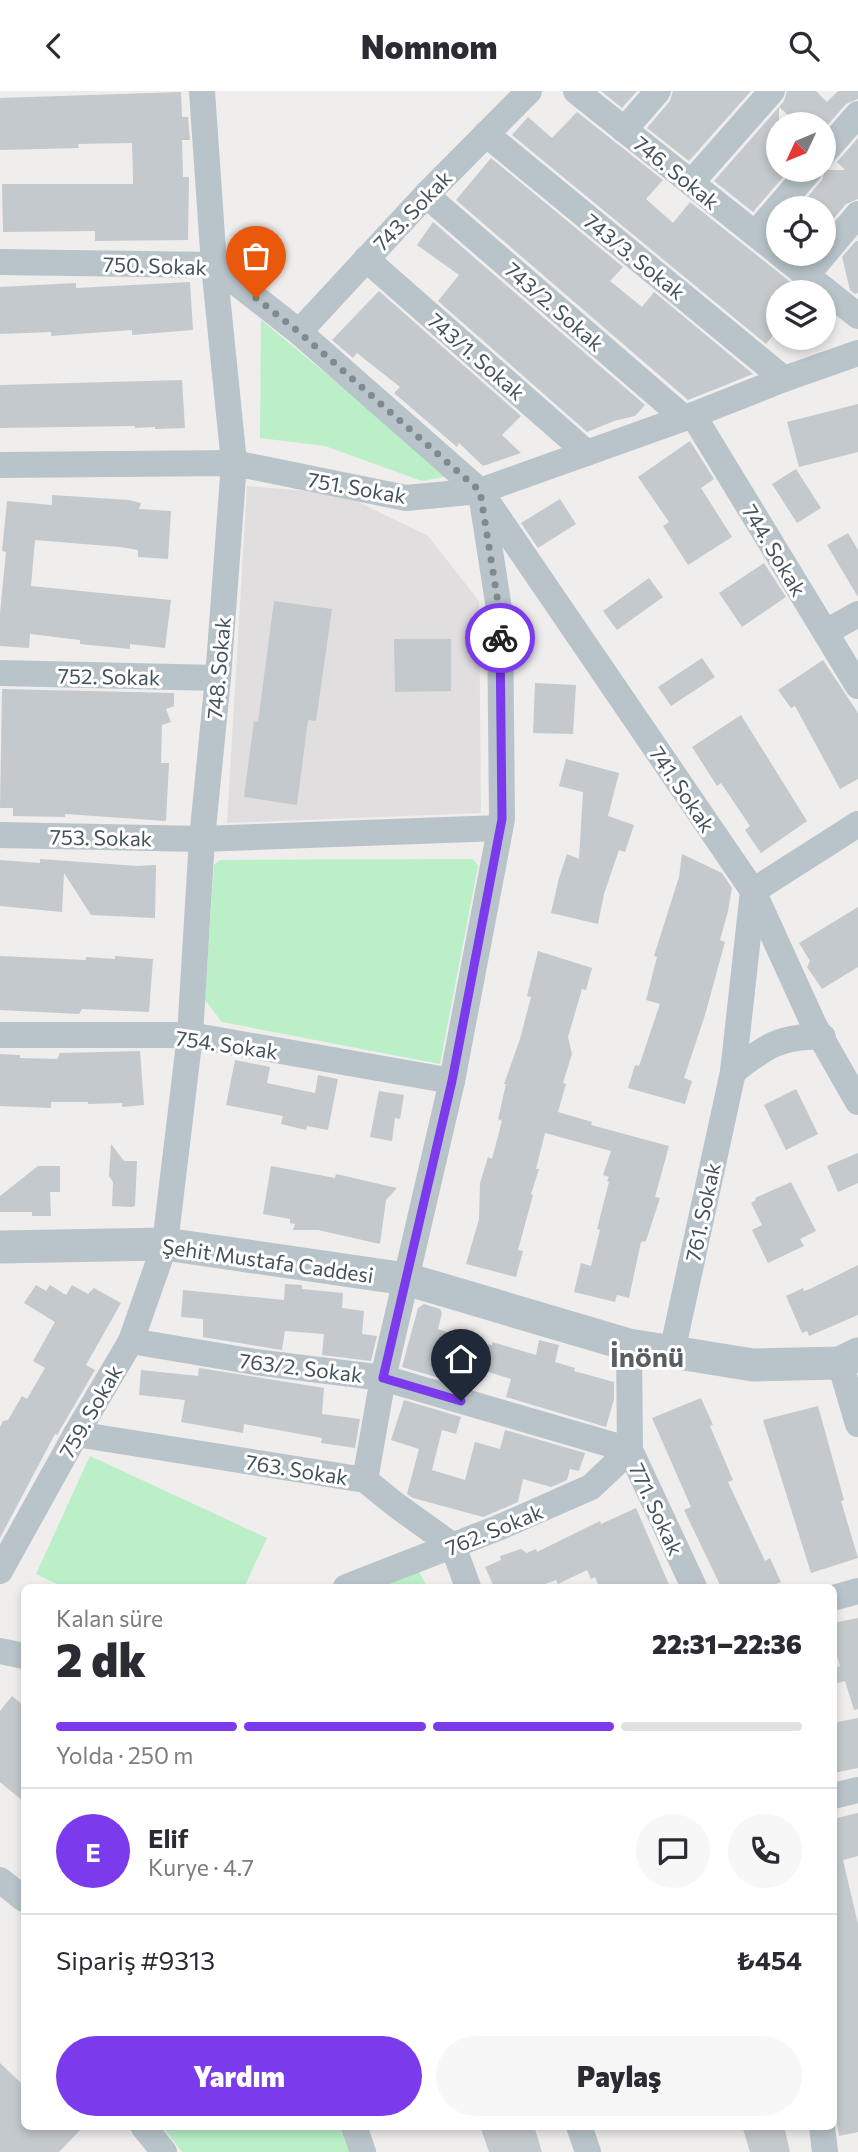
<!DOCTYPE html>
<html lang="tr">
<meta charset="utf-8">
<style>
body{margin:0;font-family:Commissioner,sans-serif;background:#f7f7f7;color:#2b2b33;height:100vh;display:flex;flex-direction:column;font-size:26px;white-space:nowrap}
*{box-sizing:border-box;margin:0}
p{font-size:23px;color:#7c7c81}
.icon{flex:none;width:38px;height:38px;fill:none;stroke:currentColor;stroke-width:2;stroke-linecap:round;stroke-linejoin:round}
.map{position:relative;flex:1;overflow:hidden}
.drawer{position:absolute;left:21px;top:1493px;width:816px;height:546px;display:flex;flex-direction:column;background:#fff;border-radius:10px;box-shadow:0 4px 10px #0003}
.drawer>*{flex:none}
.needle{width:46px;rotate:226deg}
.tools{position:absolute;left:766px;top:21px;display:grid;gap:14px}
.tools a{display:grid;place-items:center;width:70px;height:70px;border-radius:50%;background:#fff;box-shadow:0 4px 10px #0003;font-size:35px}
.pin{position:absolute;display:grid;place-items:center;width:60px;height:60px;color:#fff;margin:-72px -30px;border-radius:50% 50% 50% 0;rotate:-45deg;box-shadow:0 0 7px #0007}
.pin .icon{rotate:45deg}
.courier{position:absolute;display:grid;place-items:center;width:70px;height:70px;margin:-35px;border:5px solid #7c3aed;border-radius:50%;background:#fff;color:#222;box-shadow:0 2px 9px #0007}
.headline em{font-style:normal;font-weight:800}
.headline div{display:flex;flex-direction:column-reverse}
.headline{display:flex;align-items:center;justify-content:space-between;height:119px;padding:0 35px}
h1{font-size:46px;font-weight:800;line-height:52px}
.bar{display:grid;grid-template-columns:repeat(4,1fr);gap:10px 7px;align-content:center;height:84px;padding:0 35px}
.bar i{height:9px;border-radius:5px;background:#e1e1e2}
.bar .active{background:#7c3aed}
.bar p{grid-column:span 4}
.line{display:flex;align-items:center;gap:18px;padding:0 35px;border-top:2px solid #e1e1e2}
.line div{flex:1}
.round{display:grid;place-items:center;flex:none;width:74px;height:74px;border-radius:37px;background:#f7f7f7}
.action{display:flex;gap:14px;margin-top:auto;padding:14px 35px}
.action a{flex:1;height:80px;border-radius:42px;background:#7c3aed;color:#fff;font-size:28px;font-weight:800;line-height:80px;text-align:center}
.action a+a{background:#f7f7f7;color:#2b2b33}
header{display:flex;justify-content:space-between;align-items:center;height:91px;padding:0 35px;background:#fff;font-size:32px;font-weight:800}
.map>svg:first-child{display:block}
</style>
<header><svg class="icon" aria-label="back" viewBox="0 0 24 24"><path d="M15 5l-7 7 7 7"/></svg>Nomnom<svg class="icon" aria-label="search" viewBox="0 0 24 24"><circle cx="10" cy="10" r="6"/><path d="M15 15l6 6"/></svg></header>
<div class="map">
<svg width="858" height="2061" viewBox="0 0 858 2061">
<rect width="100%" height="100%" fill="#f0eded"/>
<!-- education -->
<polygon fill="#e1dedf" points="247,395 342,403 428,445 479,510 481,722 227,732"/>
<!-- green -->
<g fill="#baefc8">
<polygon points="261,229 450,385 422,390 325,355 260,347"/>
<polygon points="473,768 478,775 440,973 222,931 205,909 214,774 220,769"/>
<polygon points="90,1365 267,1447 244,1496 63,1496 36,1483"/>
<polygon points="417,1477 427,1496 368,1496"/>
<polygon points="162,2035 343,2035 353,2061 182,2061"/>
</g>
<!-- building -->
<g fill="#c4c9cd">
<polygon points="601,0 637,0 622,17"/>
<polygon points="673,0 751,0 689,70 647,37 670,10"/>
<polygon points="787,0 816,0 827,11 838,0 858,0 858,8 846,13 824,38 824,33 798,33 779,16 784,10"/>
<polygon points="181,1 182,26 188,26 190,49 182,49 183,86 189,86 188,149 95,150 95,140 3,141 2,93 133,93 133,87 132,52 78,53 79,57 0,59 0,7"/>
<polygon points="779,16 779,79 789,79 753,121 714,90"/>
<polygon points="577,21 663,89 646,108 673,132 690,111 803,201 779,201 779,237 766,253 512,44 528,26 552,47"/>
<polygon points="858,47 858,108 846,113 824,139 824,117 798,117 822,89 825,79 845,79 837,71"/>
<polygon points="491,67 623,176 610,190 642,216 654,201 753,283 688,309 456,109"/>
<polygon points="433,131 645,314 635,325 614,330 587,341 438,210 459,184 417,154"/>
<polygon points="856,150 858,150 858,202 855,203 850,199 842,166"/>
<polygon points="190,191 193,239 132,244 132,239 51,245 51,241 0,243 0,196 76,192 76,197"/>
<polygon points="379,200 521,325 502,344 521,362 483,375 459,352 457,356 394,302 400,296 357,262 353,267 332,249"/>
<polygon points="182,289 185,337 155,338 155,336 135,337 135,335 0,337 0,294"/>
<polygon points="858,313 858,361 799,376 787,331"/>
<polygon points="690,350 714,388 701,397 732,446 688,474 663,435 669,431 638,386"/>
<polygon points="796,378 821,417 797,432 772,393"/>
<polygon points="52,404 129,409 141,412 139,418 171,420 168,468 138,466 138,459 120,456 35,449 31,495 171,509 165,557 130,553 130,558 80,553 80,549 30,543 29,557 0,555 0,522 6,461 2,460 7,410 52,414"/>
<polygon points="560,408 576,433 538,457 521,432"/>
<polygon points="848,442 858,459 858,506 827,454"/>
<polygon points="764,472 786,506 742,536 719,502"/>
<polygon points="649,487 663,506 617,539 603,520"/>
<polygon points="274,510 332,518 316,630 308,629 297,714 244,706 254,630 258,631"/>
<polygon points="394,548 451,548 451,600 395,601"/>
<polygon points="702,567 715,586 671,615 658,596"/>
<polygon points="823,569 858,622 858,688 840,698 795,615 791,617 778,599"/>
<polygon points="535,592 576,594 573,643 533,642"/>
<polygon points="2,598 174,602 174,615 166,618 171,631 162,634 161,672 169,672 166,730 65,723 65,726 13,725 13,717 0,717"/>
<polygon points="741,624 807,730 761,762 745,739 750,735 721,692 717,695 692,656"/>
<polygon points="566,668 619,682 608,725 634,734 625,761 619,759 604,803 598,833 551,822 559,787 567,763 579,768 583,701 559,695"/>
<polygon points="682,763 722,782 732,797 728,820 720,849 725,851 705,924 684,987 692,990 685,1013 628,997 635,974 639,975 660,913 646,909 657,866 654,865 679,786"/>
<polygon points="40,768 137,775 156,774 155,827 91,824 64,782 62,821 0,815 0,769 40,772"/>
<polygon points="858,816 858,876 822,898 807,876 810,870 799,852"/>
<polygon points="538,860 592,877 586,899 582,898 568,946 572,963 563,992 566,993 558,1021 592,1031 591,1034 669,1055 655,1106 660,1107 646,1150 641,1151 629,1207 617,1204 615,1211 574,1201 581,1172 591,1175 600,1139 597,1138 609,1091 607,1090 609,1086 603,1084 611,1060 545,1042 536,1078 539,1078 531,1103 533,1104 518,1159 523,1160 516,1186 466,1173 479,1128 480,1092 488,1066 492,1068 502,1030 498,1028 506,993 504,993 520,948 531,906 527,905"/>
<polygon points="0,865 86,869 86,866 115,868 115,865 153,868 149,921 82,918 79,923 0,919"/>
<polygon points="140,960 144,1014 122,1016 122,1012 88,1013 88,1011 51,1011 51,1017 0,1015 0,963 20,964 20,967 57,968 60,962"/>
<polygon points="235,969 270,976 267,992 315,1002 318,984 338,988 328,1039 307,1035 306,1039 281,1033 283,1025 226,1014"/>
<polygon points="796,998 818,1043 786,1059 764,1014"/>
<polygon points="379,1000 404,1004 400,1028 395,1027 392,1050 370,1046"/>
<polygon points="111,1053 124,1070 137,1070 135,1115 132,1116 112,1115 113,1091 109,1085"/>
<polygon points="858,1062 858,1092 838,1101 827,1075"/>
<polygon points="38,1075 60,1075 60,1101 50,1101 51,1125 32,1125 32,1121 0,1121 0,1105"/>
<polygon points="271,1075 335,1087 336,1083 397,1097 386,1109 380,1153 318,1139 293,1139 295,1133 290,1132 290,1128 263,1123"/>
<polygon points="791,1091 816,1140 800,1148 804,1155 768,1172 752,1139 762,1134 751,1112 756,1109 755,1107"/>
<polygon points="858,1174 858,1224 809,1245 807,1240 802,1242 786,1205 803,1197 804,1200 810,1198"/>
<polygon points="285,1193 302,1194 302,1198 343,1202 342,1217 364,1220 362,1243 377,1245 371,1270 322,1264 324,1243 285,1240 282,1259 203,1246 203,1228 181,1226 183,1199 284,1209"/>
<polygon points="36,1194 46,1200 50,1194 66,1204 72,1194 88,1203 94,1197 121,1212 86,1274 95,1279 57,1344 55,1343 0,1447 0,1336 3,1330 8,1329 22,1305 27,1308 45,1277 33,1270 55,1231 24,1212"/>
<polygon points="424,1213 440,1218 442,1222 438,1238 480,1252 492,1254 492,1251 536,1264 539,1249 559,1254 555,1271 575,1277 574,1280 614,1291 614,1308 606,1336 506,1306 511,1288 470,1275 463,1294 402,1276 418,1217"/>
<polygon points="199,1277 324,1297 322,1323 360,1328 355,1357 321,1352 322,1347 244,1333 243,1342 181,1331 185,1309 139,1304 141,1279 198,1285"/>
<polygon points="701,1307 713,1334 710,1335 733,1389 728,1391 765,1470 770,1467 781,1491 769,1496 721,1496 684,1419 691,1416 652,1327"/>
<polygon points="404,1309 461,1326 456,1343 442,1339 432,1379 465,1389 475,1351 500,1358 505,1339 585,1362 579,1380 570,1378 567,1389 551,1396 523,1388 518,1411 483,1426 413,1407 407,1403 419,1358 391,1349"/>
<polygon points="818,1315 844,1409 841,1410 858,1467 811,1482 763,1329"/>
<polygon points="636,1417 670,1496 599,1496 595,1486 591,1488 587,1479 558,1493 556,1489 537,1496 494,1496 485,1476 501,1469 500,1465 521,1458 527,1462 536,1458 537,1461 600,1430 601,1433"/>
<polygon points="858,1527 858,1618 854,1619 845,1590 833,1593 833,1578 840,1575 833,1552 833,1532"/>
<polygon points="12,1605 24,1615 24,1711 0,1691 0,1620"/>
<polygon points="858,1627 858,1677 833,1682 833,1632"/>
<polygon points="858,1722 858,1765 843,1769 858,1833 858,2041 839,2045 837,2033 833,2024 833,1728"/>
<polygon points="0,1972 24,1995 24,2035 84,2035 59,2061 0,2061"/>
<polygon points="480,2035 534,2035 542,2061 489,2061"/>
<polygon points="742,2035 784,2035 790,2061 750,2061"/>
</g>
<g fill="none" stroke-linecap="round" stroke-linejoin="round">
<!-- minor -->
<g stroke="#b8c4ca" stroke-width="26">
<polyline points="576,0 779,162"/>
<polyline points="624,39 658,0"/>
<polyline points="486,43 784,288"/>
<polyline points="824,62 858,23"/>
<polyline points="691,92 772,0"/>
<polyline points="426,104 684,327"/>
<polyline points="755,143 810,79"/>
<polyline points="780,163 858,225"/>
<polyline points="366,168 587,362"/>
<polyline points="0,171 214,174 299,241 480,400 753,800 814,934 858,1011"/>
<polyline points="807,184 858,123"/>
<polyline points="299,241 426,104 529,0"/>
<polyline points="693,324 858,595"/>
<polyline points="0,374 234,372 406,407 480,400 693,324 784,288 858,262"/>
<polyline points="826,541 858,523"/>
<polyline points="0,582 218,587"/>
<polyline points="0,744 202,748 500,737"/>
<polyline points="0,944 190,944 452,990"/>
<path d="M 733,981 C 763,957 782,943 823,946"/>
<polyline points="131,1250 255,1271 383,1287 630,1359"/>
<polyline points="629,1254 630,1359 694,1496"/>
<polyline points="672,1261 733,981 753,800 858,733"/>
<polyline points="840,1272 858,1333"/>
<polyline points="76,1343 365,1389 396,1414 453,1455 468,1496"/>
<polyline points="365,1389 383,1287 452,990 502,728 500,524 482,409"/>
<polyline points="0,1480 76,1343 131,1250 165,1153 190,944 202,748 218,587 234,372 214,174 202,0"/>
<polyline points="346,1496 498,1437 591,1396 630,1359"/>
<polyline points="833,1507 858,1500"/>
<polyline points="0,1560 24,1565"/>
<polyline points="833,1705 858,1699"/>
<polyline points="0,1789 24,1808"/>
<polyline points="143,2035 164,2061"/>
<polyline points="354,2035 363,2061"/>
<polyline points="579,2035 588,2061"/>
<polyline points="822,2035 825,2061"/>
</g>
<!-- tertiary -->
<polyline stroke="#b8c4ca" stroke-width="33" points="0,1156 165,1153 406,1188 629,1254 753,1274 840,1272 858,1263"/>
</g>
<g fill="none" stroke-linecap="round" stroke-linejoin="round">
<!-- done -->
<polyline stroke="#81898d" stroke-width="7" stroke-dasharray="0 12.6" points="256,207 299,241 480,400 500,524 500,547"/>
<!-- route -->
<polyline stroke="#7c3aed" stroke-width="9" points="461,1310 383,1287 452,990 502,728 500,547"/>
</g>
<g text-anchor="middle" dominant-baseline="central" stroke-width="6" stroke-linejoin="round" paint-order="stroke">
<!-- street labels -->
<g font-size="21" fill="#45535a" stroke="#fff">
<text transform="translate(677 81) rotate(39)">746. Sokak</text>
<text transform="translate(412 119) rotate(-46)">743. Sokak</text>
<text transform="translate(635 165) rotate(39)">743/3. Sokak</text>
<text transform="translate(155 174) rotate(2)">750. Sokak</text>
<text transform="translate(555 215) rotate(41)">743/2. Sokak</text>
<text transform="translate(477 265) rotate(41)">743/1. Sokak</text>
<text transform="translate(357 396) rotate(10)">751. Sokak</text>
<text transform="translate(775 459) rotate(59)">744. Sokak</text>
<text transform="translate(218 577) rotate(-85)">748. Sokak</text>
<text transform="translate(109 585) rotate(1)">752. Sokak</text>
<text transform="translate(683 698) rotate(56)">741. Sokak</text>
<text transform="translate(101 746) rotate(1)">753. Sokak</text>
<text transform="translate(227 953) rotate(8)">754. Sokak</text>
<text transform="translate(702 1121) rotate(-78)">761. Sokak</text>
<text transform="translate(268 1169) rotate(8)">Şehit Mustafa Caddesi</text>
<text transform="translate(301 1276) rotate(7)">763/2. Sokak</text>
<text transform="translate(90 1320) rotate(-60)">759. Sokak</text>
<text transform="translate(297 1378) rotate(9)">763. Sokak</text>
<text transform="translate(657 1418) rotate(65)">771. Sokak</text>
<text transform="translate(494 1438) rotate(-22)">762. Sokak</text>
</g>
<!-- district labels -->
<g font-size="28" font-weight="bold" fill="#5a5e62" stroke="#fff">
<text x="647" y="1265">İnönü</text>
</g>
</g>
</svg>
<div class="tools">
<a><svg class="needle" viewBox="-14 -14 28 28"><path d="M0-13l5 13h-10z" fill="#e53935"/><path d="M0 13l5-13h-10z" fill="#7c7c81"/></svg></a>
<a><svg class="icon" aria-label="locate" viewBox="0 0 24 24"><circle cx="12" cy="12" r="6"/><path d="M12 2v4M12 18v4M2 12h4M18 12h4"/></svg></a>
<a><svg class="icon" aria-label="layers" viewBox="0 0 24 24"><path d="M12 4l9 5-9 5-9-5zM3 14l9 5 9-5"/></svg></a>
</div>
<div class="pin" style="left:256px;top:207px;background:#ea580c"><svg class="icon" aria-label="bag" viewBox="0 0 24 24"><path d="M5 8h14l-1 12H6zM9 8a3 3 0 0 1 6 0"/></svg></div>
<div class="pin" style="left:461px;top:1310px;background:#1f2937"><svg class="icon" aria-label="home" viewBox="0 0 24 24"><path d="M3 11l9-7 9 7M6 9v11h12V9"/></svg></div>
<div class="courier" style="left:500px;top:547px"><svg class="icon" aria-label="bike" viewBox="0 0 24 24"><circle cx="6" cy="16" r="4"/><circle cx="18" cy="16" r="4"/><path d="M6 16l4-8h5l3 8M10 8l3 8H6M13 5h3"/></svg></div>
<section class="drawer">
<div class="headline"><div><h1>2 dk</h1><p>Kalan süre</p></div><em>22:31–22:36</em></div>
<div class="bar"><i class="active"></i><i class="active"></i><i class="active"></i><i></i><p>Yolda · 250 m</p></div>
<div class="line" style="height:126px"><b class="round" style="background:#7c3aed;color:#fff">E</b><div><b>Elif</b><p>Kurye · 4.7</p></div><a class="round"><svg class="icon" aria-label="chat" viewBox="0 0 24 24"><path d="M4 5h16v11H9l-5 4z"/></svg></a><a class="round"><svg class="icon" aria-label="phone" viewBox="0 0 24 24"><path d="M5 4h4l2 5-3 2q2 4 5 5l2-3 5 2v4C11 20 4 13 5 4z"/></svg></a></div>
<div class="line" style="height:91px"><div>Sipariş #9313</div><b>₺454</b></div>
<div class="action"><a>Yardım</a><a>Paylaş</a></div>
</section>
</div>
